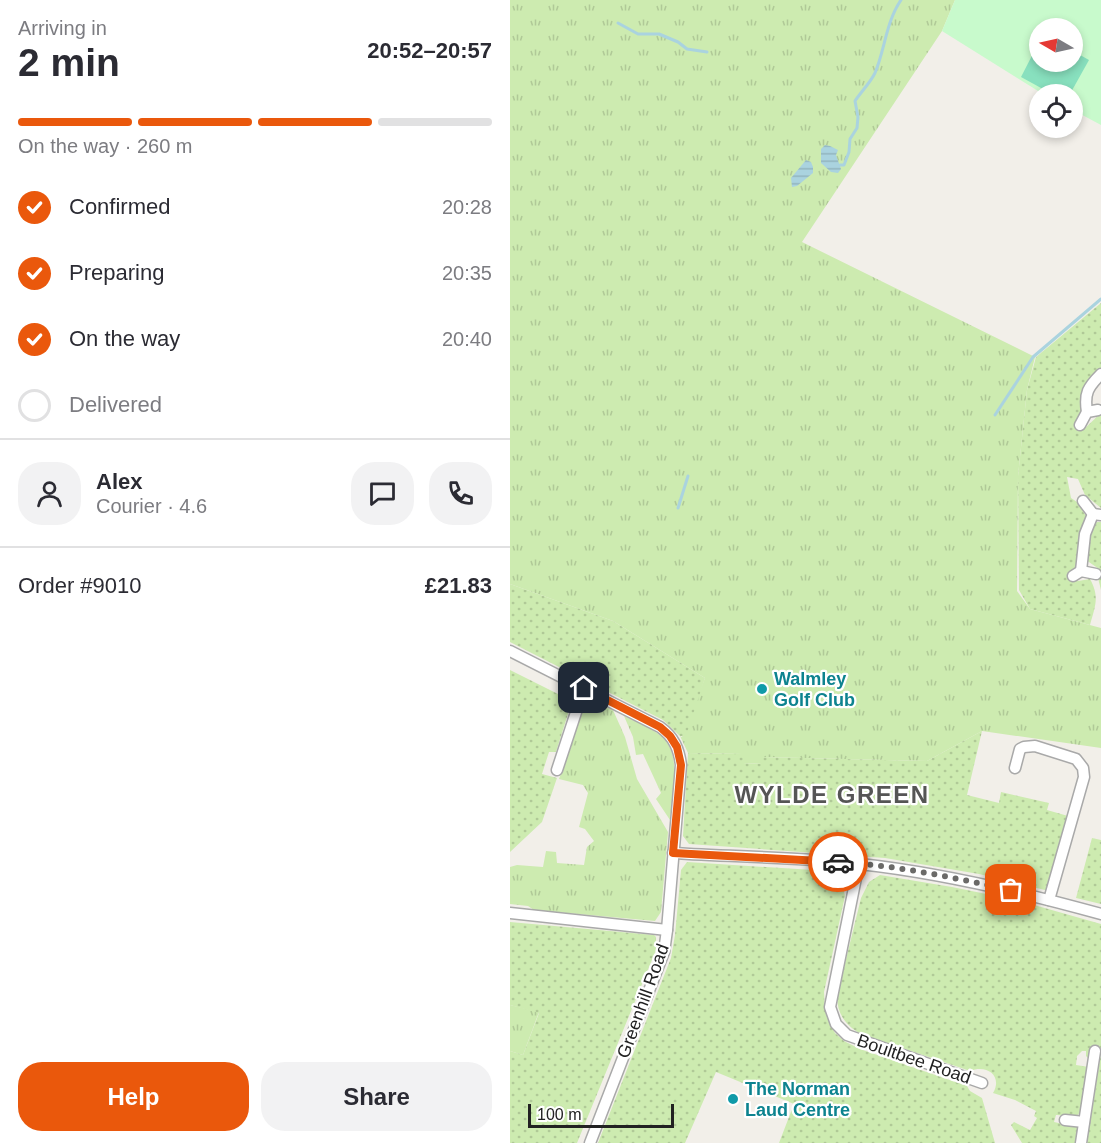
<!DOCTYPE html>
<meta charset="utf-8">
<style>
body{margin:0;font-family:Helvetica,sans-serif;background:#f2f2f3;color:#2b2b33;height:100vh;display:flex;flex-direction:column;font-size:22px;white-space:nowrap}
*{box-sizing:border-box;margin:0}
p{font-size:20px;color:#7c7c81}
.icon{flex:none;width:33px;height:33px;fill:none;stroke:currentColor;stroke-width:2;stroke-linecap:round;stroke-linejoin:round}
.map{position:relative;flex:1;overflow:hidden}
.drawer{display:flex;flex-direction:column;background:#fff;width:510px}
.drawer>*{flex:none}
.needle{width:39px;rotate:279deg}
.buttons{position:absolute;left:519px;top:18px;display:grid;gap:12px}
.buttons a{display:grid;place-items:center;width:54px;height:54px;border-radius:50%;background:#fff;box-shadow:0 3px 9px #0003;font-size:30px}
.scale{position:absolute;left:18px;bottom:15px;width:146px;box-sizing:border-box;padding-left:6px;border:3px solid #222;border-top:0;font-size:16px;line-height:21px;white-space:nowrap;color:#222;-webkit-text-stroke:4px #fff;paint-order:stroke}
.pin{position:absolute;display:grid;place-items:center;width:51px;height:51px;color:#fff;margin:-26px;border-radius:12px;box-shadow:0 3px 9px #0006}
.courier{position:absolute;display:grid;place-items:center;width:60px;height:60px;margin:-30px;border:4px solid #ea580c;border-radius:50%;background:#fff;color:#222;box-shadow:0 2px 8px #0007}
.summary em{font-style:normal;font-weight:800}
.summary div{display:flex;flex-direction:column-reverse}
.summary{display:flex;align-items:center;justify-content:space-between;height:102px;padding:0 18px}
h1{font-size:39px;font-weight:800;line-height:45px}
.bar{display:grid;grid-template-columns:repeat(4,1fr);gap:9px 6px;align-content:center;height:72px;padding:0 18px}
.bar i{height:8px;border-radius:4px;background:#e1e1e2}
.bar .on{background:#ea580c}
.bar p{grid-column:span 4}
.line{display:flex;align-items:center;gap:15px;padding:0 18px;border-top:2px solid #e1e1e2}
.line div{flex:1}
.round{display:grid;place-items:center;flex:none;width:63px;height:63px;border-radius:24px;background:#f2f2f3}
ol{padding:0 18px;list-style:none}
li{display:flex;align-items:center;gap:18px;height:66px}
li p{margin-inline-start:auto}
li .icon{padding:6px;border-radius:50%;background:#ea580c;color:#fff;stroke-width:4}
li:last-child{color:#7c7c81}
li i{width:33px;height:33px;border:3px solid #e1e1e2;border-radius:50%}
.cta{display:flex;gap:12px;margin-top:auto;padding:12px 18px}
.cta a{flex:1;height:69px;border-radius:24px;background:#ea580c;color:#fff;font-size:24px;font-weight:800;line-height:69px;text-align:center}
.cta a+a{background:#f2f2f3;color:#2b2b33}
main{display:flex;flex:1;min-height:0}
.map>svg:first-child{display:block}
</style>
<main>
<section class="drawer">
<div class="summary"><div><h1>2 min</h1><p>Arriving in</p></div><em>20:52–20:57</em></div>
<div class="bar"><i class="on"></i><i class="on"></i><i class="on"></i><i></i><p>On the way · 260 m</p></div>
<ol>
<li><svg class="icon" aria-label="check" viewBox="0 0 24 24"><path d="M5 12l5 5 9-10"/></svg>Confirmed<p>20:28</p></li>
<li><svg class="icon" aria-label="check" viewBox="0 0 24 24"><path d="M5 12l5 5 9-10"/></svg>Preparing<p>20:35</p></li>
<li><svg class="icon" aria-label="check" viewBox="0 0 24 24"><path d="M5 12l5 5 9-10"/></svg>On the way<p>20:40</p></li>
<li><i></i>Delivered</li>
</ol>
<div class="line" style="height:108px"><a class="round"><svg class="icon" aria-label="person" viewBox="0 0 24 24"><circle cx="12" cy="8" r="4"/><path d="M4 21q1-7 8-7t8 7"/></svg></a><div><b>Alex</b><p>Courier · 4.6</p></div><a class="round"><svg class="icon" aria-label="chat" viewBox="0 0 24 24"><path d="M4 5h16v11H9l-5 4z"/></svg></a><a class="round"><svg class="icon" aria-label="phone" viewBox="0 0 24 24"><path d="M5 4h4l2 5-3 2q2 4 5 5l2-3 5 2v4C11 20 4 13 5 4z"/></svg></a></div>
<div class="line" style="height:78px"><div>Order #9010</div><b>£21.83</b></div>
<div class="cta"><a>Help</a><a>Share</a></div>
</section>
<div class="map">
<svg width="591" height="1143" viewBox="0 0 591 1143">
<defs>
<pattern id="grass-tufts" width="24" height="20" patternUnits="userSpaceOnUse" patternTransform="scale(1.5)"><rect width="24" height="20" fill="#cdebb0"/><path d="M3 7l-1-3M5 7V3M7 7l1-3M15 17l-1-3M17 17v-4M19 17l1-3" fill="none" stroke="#b0c997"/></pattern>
<pattern id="garden-dots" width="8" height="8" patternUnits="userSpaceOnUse" patternTransform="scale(1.5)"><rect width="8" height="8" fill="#cdebb0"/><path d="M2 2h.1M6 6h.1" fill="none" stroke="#b0c997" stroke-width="1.8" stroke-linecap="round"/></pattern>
<pattern id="water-rules" width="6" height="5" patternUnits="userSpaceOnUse" patternTransform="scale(1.5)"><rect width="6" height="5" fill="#aad3df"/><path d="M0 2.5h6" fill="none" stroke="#92b5bf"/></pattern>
</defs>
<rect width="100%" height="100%" fill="#f2efe9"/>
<!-- grass -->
<g fill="url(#grass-tufts)">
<polygon points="0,0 445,0 432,31 292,242 525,357 517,390 508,476 507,591 520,609 591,628 591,748 472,731 417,761 252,757 252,764 233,763 232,754 178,753 170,736 172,737 195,678 103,621 0,584"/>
<polygon points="82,700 103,710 115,737 127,779 158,832 151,912 145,921 24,910 18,906 0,904 0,867 7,865 33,867 36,851 46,852 47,863 74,865 77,847 84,841 75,829 69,827 78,793 73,785 49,779 75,705 78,701"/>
<path d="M 114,716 C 126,722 140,727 151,736 C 173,754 162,795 160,820 L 146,799 L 151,793 L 133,754 L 126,755 L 123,737 Z"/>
<polygon points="0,1005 29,1012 13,1055 0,1051"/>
</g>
<!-- park -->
<path fill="#c8facc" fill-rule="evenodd" d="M 445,0 L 591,0 L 591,125 L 563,110 L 562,94 L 533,94 L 432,31 ZM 530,28 L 562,28 L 562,62 L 530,62 Z"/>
<!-- garden -->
<g fill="url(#garden-dots)">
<path d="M 591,303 L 591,369 C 575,385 570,389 572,413 L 566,421 L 570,429 L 574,429 L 591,413 L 591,508 L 575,495 L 568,479 L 557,477 L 561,498 L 567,502 L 576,516 L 568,564 L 561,572 L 563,579 L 568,581 L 580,579 C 590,597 585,606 580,625 L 520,609 L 509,590 L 508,476 L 517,390 L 526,357 Z"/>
<polygon points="587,522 591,522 591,590 588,578 589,569 576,560 581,528"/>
<polygon points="0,584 103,621 195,678 176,736 170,736 153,720 0,642"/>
<polygon points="0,670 62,701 46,752 39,752 32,774 47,778 32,822 0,852"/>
<polygon points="472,731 457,795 489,803 491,792 539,803 537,810 558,816 539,891 469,874 375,858 179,844 173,836 178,753 233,754 233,763 251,764 252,757 417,761"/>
<polygon points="582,838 591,840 591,904 566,898"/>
<polygon points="177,862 319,871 324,873 331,879 335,896 314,992 315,1010 319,1022 325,1033 334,1041 350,1049 457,1086 460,1091 472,1098 485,1143 269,1143 284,1104 206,1072 175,1143 88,1143 161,958 165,935 171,870"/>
<path d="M 370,875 L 442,887 L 510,901 L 591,924 L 591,1048 L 583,1047 L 579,1059 L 576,1056 L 576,1051 L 572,1051 L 567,1056 L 566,1065 L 579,1067 C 578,1076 575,1114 565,1117 C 560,1118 551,1115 546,1115 L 544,1122 L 567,1127 L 567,1143 L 512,1143 L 501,1125 L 504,1122 L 520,1130 L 527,1118 L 524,1116 L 526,1111 L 505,1100 L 483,1093 C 493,1076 477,1064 460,1071 L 351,1034 C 336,1026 327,1014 327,996 L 351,898 L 359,882 Z"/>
<polygon points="0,922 144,935 146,937 146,950 67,1143 0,1143 0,1051 13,1055 29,1013 0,1005"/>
<polygon points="591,1053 591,1143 577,1143"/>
</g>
<!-- pitch -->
<polygon fill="#88e0be" points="529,42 530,62 562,62 563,51 579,60 560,94 542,94 511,77"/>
<!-- water -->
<g fill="url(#water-rules)">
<polygon points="315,145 320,146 328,150 326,155 331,169 328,173 321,172 311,163 311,149"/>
<polygon points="296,160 301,162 303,167 303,173 287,186 282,187 281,178"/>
</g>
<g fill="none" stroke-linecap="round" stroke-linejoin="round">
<!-- stream -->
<g stroke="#aad3df" stroke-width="3">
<polyline points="108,23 128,34 149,34 168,42 177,49 197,52"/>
<path d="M 330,165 L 334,165 L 339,152 L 340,139 L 347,128 L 348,117 L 345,101 C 351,92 360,83 365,73 C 375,49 376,22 391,0"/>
<polyline points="485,415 523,357 591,299"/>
<polyline points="168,508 178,476"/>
</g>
<!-- street casing -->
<g stroke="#a9a9a9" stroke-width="13">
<g id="street">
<path d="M 577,412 C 574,393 578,387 591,374"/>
<polyline points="570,425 577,412 588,410"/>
<polyline points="573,501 583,514"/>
<polyline points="571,571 575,534 583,514 591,515"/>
<polyline points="563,576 571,571 586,574"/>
<path d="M 0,651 L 150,727 C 164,737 169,749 171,765 L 157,930 L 154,952 L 80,1143"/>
<polyline points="505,768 510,749 514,747 525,746 566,759 573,768 574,777 539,900"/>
<polyline points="47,770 74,688"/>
<path d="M 163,853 C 225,857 289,857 350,864 C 432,873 512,892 591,914"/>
<polyline points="349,863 320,1007 326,1024 337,1035 472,1083"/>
<polyline points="0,913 157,930"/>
<polyline points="555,1120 574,1122"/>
<polyline points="571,1143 585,1051"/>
</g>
</g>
<!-- street -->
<use href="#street" stroke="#fff" stroke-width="10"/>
</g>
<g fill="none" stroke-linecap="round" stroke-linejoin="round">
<!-- done -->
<path stroke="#6b6a68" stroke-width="6" stroke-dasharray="0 10.8" d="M 328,862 C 386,865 444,878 501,890"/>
<!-- route -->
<polyline stroke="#ea580c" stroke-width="8" points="74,688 150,727 160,736 167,747 171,765 163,853 328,862"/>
</g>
<!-- markers -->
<g fill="#0f9aa8" stroke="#fff" stroke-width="2">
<circle cx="252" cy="689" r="6"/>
<circle cx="223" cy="1099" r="6"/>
</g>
<g text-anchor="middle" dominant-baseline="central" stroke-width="4.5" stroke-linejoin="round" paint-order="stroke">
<!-- culture labels -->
<g font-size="18" font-weight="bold" fill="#0d838f" stroke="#fff" text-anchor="start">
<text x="264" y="679">Walmley<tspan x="264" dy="21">Golf Club</tspan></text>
<text x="235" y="1089">The Norman<tspan x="235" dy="21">Laud Centre</tspan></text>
</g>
<!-- street labels -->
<g font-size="18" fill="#222" stroke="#fff">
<text transform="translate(133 1001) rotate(-70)">Greenhill Road</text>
<text transform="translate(404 1059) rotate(19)">Boultbee Road</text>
</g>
<!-- district labels -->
<g font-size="24" font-weight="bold" letter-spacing="1.5" fill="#555" stroke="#fff">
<text x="322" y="794">WYLDE GREEN</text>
</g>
</g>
</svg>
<div class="buttons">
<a><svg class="needle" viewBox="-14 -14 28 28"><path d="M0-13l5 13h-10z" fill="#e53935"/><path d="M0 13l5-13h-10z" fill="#7c7c81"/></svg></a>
<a><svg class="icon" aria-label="locate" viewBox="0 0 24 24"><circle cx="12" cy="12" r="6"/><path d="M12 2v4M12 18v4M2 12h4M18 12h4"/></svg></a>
</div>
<div class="scale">100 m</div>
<div class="pin" style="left:501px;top:890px;background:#ea580c"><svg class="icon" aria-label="bag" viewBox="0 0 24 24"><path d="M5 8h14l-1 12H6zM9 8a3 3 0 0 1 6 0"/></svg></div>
<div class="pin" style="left:74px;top:688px;background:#1f2937"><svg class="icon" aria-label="home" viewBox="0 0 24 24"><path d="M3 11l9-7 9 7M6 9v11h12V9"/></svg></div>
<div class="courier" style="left:328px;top:862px"><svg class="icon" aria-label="car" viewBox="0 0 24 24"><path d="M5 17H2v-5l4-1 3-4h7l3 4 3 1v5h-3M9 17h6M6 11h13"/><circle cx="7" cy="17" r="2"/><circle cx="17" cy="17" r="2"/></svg></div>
</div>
</main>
